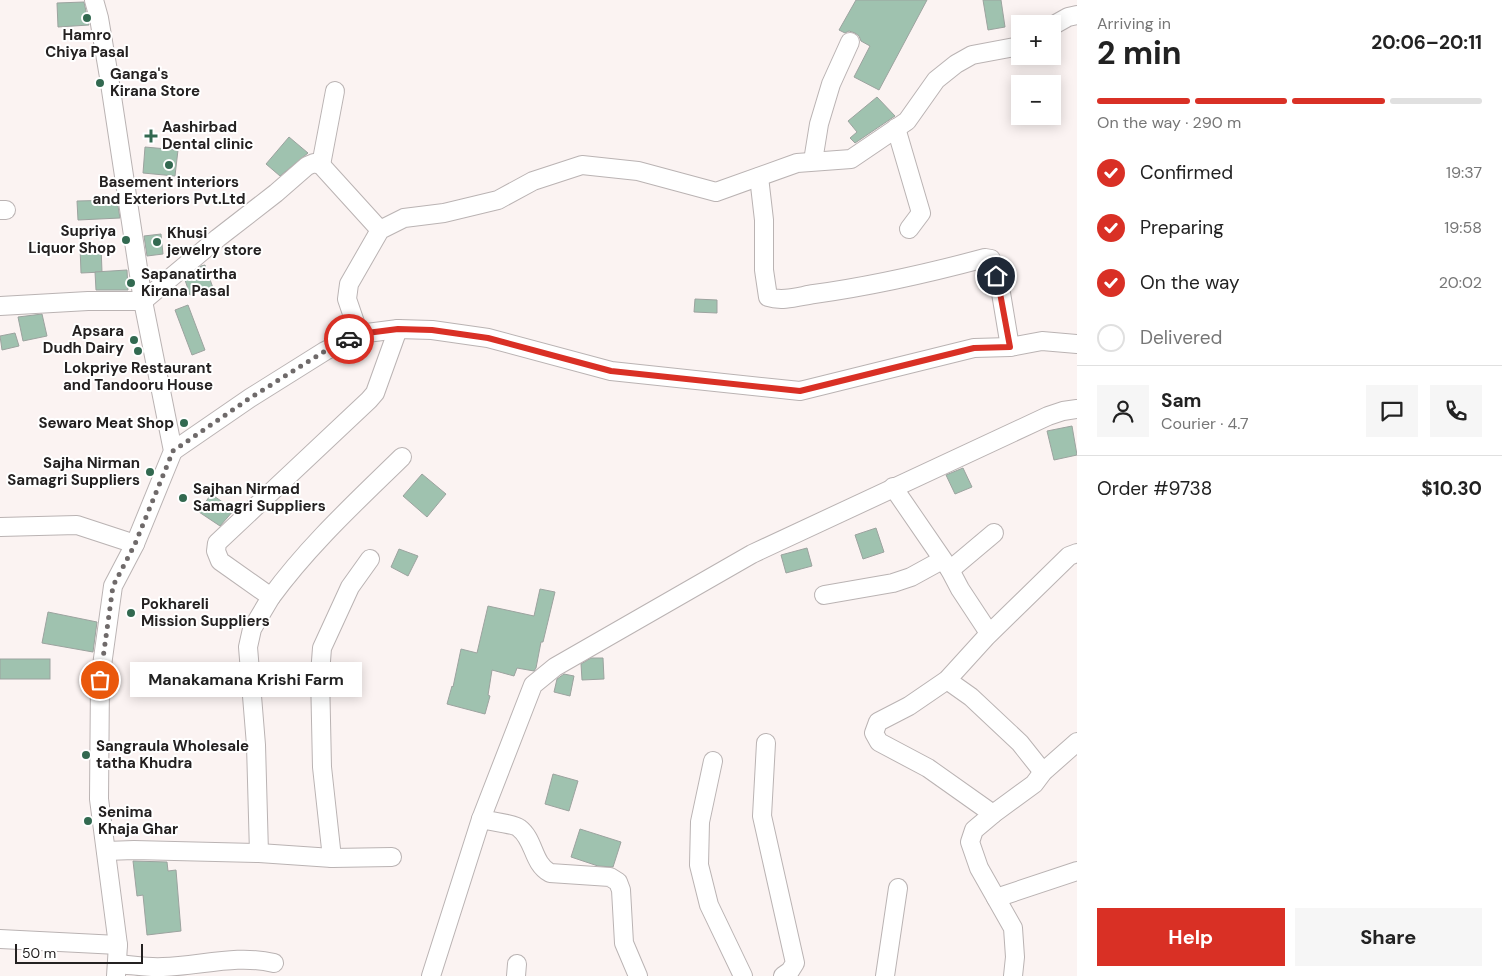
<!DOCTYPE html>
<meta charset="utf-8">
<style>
body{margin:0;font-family:"DM Sans",sans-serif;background:#f6f6f6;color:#222;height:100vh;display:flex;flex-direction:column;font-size:19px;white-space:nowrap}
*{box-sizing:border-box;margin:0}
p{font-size:16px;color:#767676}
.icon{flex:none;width:28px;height:28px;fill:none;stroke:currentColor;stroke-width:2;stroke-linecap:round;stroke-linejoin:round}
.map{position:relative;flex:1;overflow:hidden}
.sheet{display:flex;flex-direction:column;background:#fff;width:425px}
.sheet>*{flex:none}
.fabs{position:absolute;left:1011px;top:15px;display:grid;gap:10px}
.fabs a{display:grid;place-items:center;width:50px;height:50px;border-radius:0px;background:#fff;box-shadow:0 2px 12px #0003;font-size:25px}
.scale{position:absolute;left:15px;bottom:12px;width:128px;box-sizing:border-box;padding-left:5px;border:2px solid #242121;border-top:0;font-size:14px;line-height:18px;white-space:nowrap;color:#242121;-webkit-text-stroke:4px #fff;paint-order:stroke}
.pin{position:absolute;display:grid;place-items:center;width:42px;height:42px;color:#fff;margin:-21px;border:2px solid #fff;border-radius:50%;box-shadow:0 1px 5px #0007}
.courier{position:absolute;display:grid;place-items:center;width:50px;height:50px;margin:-25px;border:4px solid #d93025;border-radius:50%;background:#fff;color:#222;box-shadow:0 1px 6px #0007}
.bubble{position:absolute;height:35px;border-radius:0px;background:#fff;box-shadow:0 2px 12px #0003;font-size:16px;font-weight:700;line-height:35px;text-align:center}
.headline em{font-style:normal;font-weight:700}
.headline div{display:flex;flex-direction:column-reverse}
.headline{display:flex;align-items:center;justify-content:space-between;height:85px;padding:0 20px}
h1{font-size:32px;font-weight:700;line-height:38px}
.bar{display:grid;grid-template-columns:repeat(4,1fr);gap:8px 5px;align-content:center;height:60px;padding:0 20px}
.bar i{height:6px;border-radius:4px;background:#e0e0e0}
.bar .active{background:#d93025}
.bar p{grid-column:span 4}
.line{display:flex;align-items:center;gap:12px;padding:0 20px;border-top:1px solid #e0e0e0}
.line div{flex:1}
.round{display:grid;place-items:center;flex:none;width:52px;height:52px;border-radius:0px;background:#f6f6f6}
ol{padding:0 20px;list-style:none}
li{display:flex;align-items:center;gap:15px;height:55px}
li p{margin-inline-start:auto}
li .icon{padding:5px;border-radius:50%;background:#d93025;color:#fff;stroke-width:4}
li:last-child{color:#767676}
li i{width:28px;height:28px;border:2px solid #e0e0e0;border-radius:50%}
.primary-button{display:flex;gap:10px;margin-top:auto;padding:10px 20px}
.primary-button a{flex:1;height:58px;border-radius:0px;background:#d93025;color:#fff;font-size:20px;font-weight:700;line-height:58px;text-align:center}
.primary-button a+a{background:#f6f6f6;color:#222}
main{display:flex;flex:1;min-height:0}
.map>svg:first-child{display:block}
</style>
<main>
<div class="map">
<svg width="1077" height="976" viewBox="0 0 1077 976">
<rect width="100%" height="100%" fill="#fbf3f2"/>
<!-- building -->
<g fill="#9fc2af" stroke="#9ca39f">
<polygon points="856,0 927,0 879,90 854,77 870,46 861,41 859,36 855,33 849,31 845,33 839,30"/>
<polygon points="983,0 1001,0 1005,27 988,30"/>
<polygon points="84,2 89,25 58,27 57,3"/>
<polygon points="877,97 895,116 855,143 850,138 857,132 848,121"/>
<polygon points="289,137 308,153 280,176 266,164"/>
<polygon points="145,147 178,150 175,176 143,173"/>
<polygon points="117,200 120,218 78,220 77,201"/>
<polygon points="161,234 163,254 147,256 144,236"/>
<polygon points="101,245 102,272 81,273 80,246"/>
<polygon points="205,265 213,288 190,295 185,280 201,266"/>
<polygon points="127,270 128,290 96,290 95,272"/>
<polygon points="695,299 717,300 717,313 694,312"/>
<polygon points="188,305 205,350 192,355 175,310"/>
<polygon points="42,314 47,336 23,341 18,317"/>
<polygon points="15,333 19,346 2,350 0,336"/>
<polygon points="1072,426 1077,455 1054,460 1047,431"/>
<polygon points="963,468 972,487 955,494 946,475"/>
<polygon points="422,474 446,494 427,517 403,496"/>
<polygon points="211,494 234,510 220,526 199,512"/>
<polygon points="876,528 884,552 863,559 855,535"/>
<polygon points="807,548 812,566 786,573 781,555"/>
<polygon points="399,549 418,556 408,576 391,567"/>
<polygon points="540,589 555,592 543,642 541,642 536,668 534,671 517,668 514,676 492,670 488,695 490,696 485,714 447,704 452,686 453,687 461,649 477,653 488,606 534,616"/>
<polygon points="48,612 97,622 93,652 42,643"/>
<polygon points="591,658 603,658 604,679 582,680 581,664"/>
<rect x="0" y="659" width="50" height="20"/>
<polygon points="564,674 574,676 570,696 554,692 557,679"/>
<polygon points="553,774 578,781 569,811 545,804"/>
<polygon points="580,829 621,842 613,867 598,866 571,857"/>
<polygon points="133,861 167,862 168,871 176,870 181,931 147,935 143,895 137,896"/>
</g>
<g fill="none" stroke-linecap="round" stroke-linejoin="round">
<!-- minor casing -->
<g stroke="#bab3b3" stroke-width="20">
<g id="minor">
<polyline points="94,0 99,18 109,77 143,301 173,451 135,544 113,586 100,680 99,799 118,945 116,976"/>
<polyline points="1052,26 1068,17 1077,15"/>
<polyline points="896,128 921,213 909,229"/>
<polyline points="813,161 819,124 831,84 850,42"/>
<polyline points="321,165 335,91"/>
<path d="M 759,177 L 764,220 L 764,270 L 768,297 C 783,302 800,296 814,294 C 872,286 929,273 985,258 L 991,259 L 1001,293 L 1010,347"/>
<polyline points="0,210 6,210"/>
<polyline points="0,306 88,301 143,301 218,238 276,193 307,166 314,163 321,165 380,230"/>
<polyline points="359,334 347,299 349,284 380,230 404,218 444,213 498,200 533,181 582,165 638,171 716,192 797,163 851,159 907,121 936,80 956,64 972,55 1020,46"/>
<polyline points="173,451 250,398 325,351 359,334 398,329 432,330 488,338 611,371 800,391 974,348 1010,347 1042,341 1077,344"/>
<polyline points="893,487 950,570 960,589 989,633"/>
<polyline points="0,527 77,525 135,544"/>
<polyline points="950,570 994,533"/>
<polyline points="824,595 893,583 911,577 942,560"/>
<path d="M 271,597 C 309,545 356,502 402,457"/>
<polyline points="947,680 971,697 1020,743 1043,772"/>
<polyline points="766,743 762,816 795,963 790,971 783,976"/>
<polyline points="713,761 700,822 699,865 709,905 743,976"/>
<polyline points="993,814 1034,784 1043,772 1077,742"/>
<path d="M 481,819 C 489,821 514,824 519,828 C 535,840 532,863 550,873 L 610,877 L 618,882 L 621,890 L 624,943 L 638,976"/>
<polyline points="106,851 134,850 259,853 332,858 392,857"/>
<polyline points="259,853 256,745 248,647 252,629 271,597 220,561 216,551 217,543 369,400 375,393 398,329"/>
<polyline points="332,858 322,767 320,674 322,648 350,587 370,559"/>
<polyline points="996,898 1077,871"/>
<polyline points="0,939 118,945"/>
<path d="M 117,964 C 132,965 148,968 163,967 C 200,966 237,954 274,963"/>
<polyline points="431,976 481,819 533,685 555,667 752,554 1048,416 1063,411 1077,409"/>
<polyline points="516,976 517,964"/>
<polyline points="885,976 898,888"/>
<polyline points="1013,976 1015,957 1013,928 979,868 970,842 974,830 993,814 928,768 879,742 874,733 878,722 909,706 947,680 987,636 1069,556 1077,553"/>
</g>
</g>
<!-- minor -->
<use href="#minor" stroke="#fff" stroke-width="18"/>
</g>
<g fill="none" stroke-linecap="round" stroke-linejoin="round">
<!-- done -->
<polyline stroke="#6f6a6a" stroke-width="5" stroke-dasharray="0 9" points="100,680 113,586 135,544 173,451 250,398 325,351 349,339"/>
<!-- route -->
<polyline stroke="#d93025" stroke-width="6" points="349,339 359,334 398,329 432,330 488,338 611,371 800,391 974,348 1010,347 1000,293 996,276"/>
</g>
<!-- markers -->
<g fill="#326950" stroke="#fff" stroke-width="2">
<circle cx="87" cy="18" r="5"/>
<circle cx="100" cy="83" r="5"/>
<path d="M148.5 128.5h5v5h5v5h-5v5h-5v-5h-5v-5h5z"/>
<circle cx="169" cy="165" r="5"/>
<circle cx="126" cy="240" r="5"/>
<circle cx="157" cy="242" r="5"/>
<circle cx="131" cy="283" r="5"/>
<circle cx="134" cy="340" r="5"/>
<circle cx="138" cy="351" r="5"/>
<circle cx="184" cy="423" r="5"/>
<circle cx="150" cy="472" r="5"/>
<circle cx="183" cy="498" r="5"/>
<circle cx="131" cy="613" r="5"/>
<circle cx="86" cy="755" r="5"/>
<circle cx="88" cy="821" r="5"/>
</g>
<g text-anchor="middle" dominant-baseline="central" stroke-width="4" stroke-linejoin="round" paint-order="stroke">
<!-- poi labels -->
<g font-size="15" font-weight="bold" fill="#242121" stroke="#fff" text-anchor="start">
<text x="87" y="35" text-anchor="middle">Hamro<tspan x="87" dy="17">Chiya Pasal</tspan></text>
<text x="110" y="74">Ganga's<tspan x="110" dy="17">Kirana Store</tspan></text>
<text x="162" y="127">Aashirbad<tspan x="162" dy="17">Dental clinic</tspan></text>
<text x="169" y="182" text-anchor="middle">Basement interiors<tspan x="169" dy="17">and Exteriors Pvt.Ltd</tspan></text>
<text x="116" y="231" text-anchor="end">Supriya<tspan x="116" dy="17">Liquor Shop</tspan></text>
<text x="167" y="233">Khusi<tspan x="167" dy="17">jewelry store</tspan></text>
<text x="141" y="274">Sapanatirtha<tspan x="141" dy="17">Kirana Pasal</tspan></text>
<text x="124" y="331" text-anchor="end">Apsara<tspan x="124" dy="17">Dudh Dairy</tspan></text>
<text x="138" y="368" text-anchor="middle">Lokpriye Restaurant<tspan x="138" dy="17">and Tandooru House</tspan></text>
<text x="174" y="423" text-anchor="end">Sewaro Meat Shop</text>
<text x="140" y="463" text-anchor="end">Sajha Nirman<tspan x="140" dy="17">Samagri Suppliers</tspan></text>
<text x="193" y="489">Sajhan Nirmad<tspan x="193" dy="17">Samagri Suppliers</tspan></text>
<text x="141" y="604">Pokhareli<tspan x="141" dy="17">Mission Suppliers</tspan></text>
<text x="96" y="746">Sangraula Wholesale<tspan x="96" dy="17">tatha Khudra</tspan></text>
<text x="98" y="812">Senima<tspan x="98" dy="17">Khaja Ghar</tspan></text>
</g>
</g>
</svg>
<div class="fabs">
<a>+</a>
<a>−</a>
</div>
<div class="scale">50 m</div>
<div class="pin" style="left:100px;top:680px;background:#ea580c"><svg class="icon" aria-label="bag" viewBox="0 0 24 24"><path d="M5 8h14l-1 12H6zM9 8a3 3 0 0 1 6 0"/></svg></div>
<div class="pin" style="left:996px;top:276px;background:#1f2937"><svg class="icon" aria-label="home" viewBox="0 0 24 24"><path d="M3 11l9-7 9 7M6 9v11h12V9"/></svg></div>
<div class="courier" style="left:349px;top:339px"><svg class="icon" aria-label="car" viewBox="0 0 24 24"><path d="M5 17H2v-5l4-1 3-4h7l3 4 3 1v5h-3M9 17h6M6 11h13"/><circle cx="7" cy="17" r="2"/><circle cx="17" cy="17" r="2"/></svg></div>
<div class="bubble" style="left:130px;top:662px;width:232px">Manakamana Krishi Farm</div>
</div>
<section class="sheet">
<div class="headline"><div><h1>2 min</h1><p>Arriving in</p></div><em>20:06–20:11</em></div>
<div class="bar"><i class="active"></i><i class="active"></i><i class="active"></i><i></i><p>On the way · 290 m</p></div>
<ol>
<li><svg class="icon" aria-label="check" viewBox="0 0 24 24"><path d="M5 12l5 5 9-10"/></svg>Confirmed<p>19:37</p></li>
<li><svg class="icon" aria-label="check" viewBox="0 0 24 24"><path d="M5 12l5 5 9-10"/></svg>Preparing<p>19:58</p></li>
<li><svg class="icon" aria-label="check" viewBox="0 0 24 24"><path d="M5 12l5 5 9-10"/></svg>On the way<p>20:02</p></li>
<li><i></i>Delivered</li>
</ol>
<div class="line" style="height:90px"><a class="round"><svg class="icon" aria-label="person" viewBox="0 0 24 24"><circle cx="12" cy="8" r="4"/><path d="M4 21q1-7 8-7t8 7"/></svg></a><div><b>Sam</b><p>Courier · 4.7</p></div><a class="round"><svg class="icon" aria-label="chat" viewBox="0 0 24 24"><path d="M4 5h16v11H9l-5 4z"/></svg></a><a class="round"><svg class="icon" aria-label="phone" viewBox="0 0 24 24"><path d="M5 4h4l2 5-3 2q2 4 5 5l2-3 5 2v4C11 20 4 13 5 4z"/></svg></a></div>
<div class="line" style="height:65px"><div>Order #9738</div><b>$10.30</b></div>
<div class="primary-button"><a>Help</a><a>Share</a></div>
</section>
</main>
